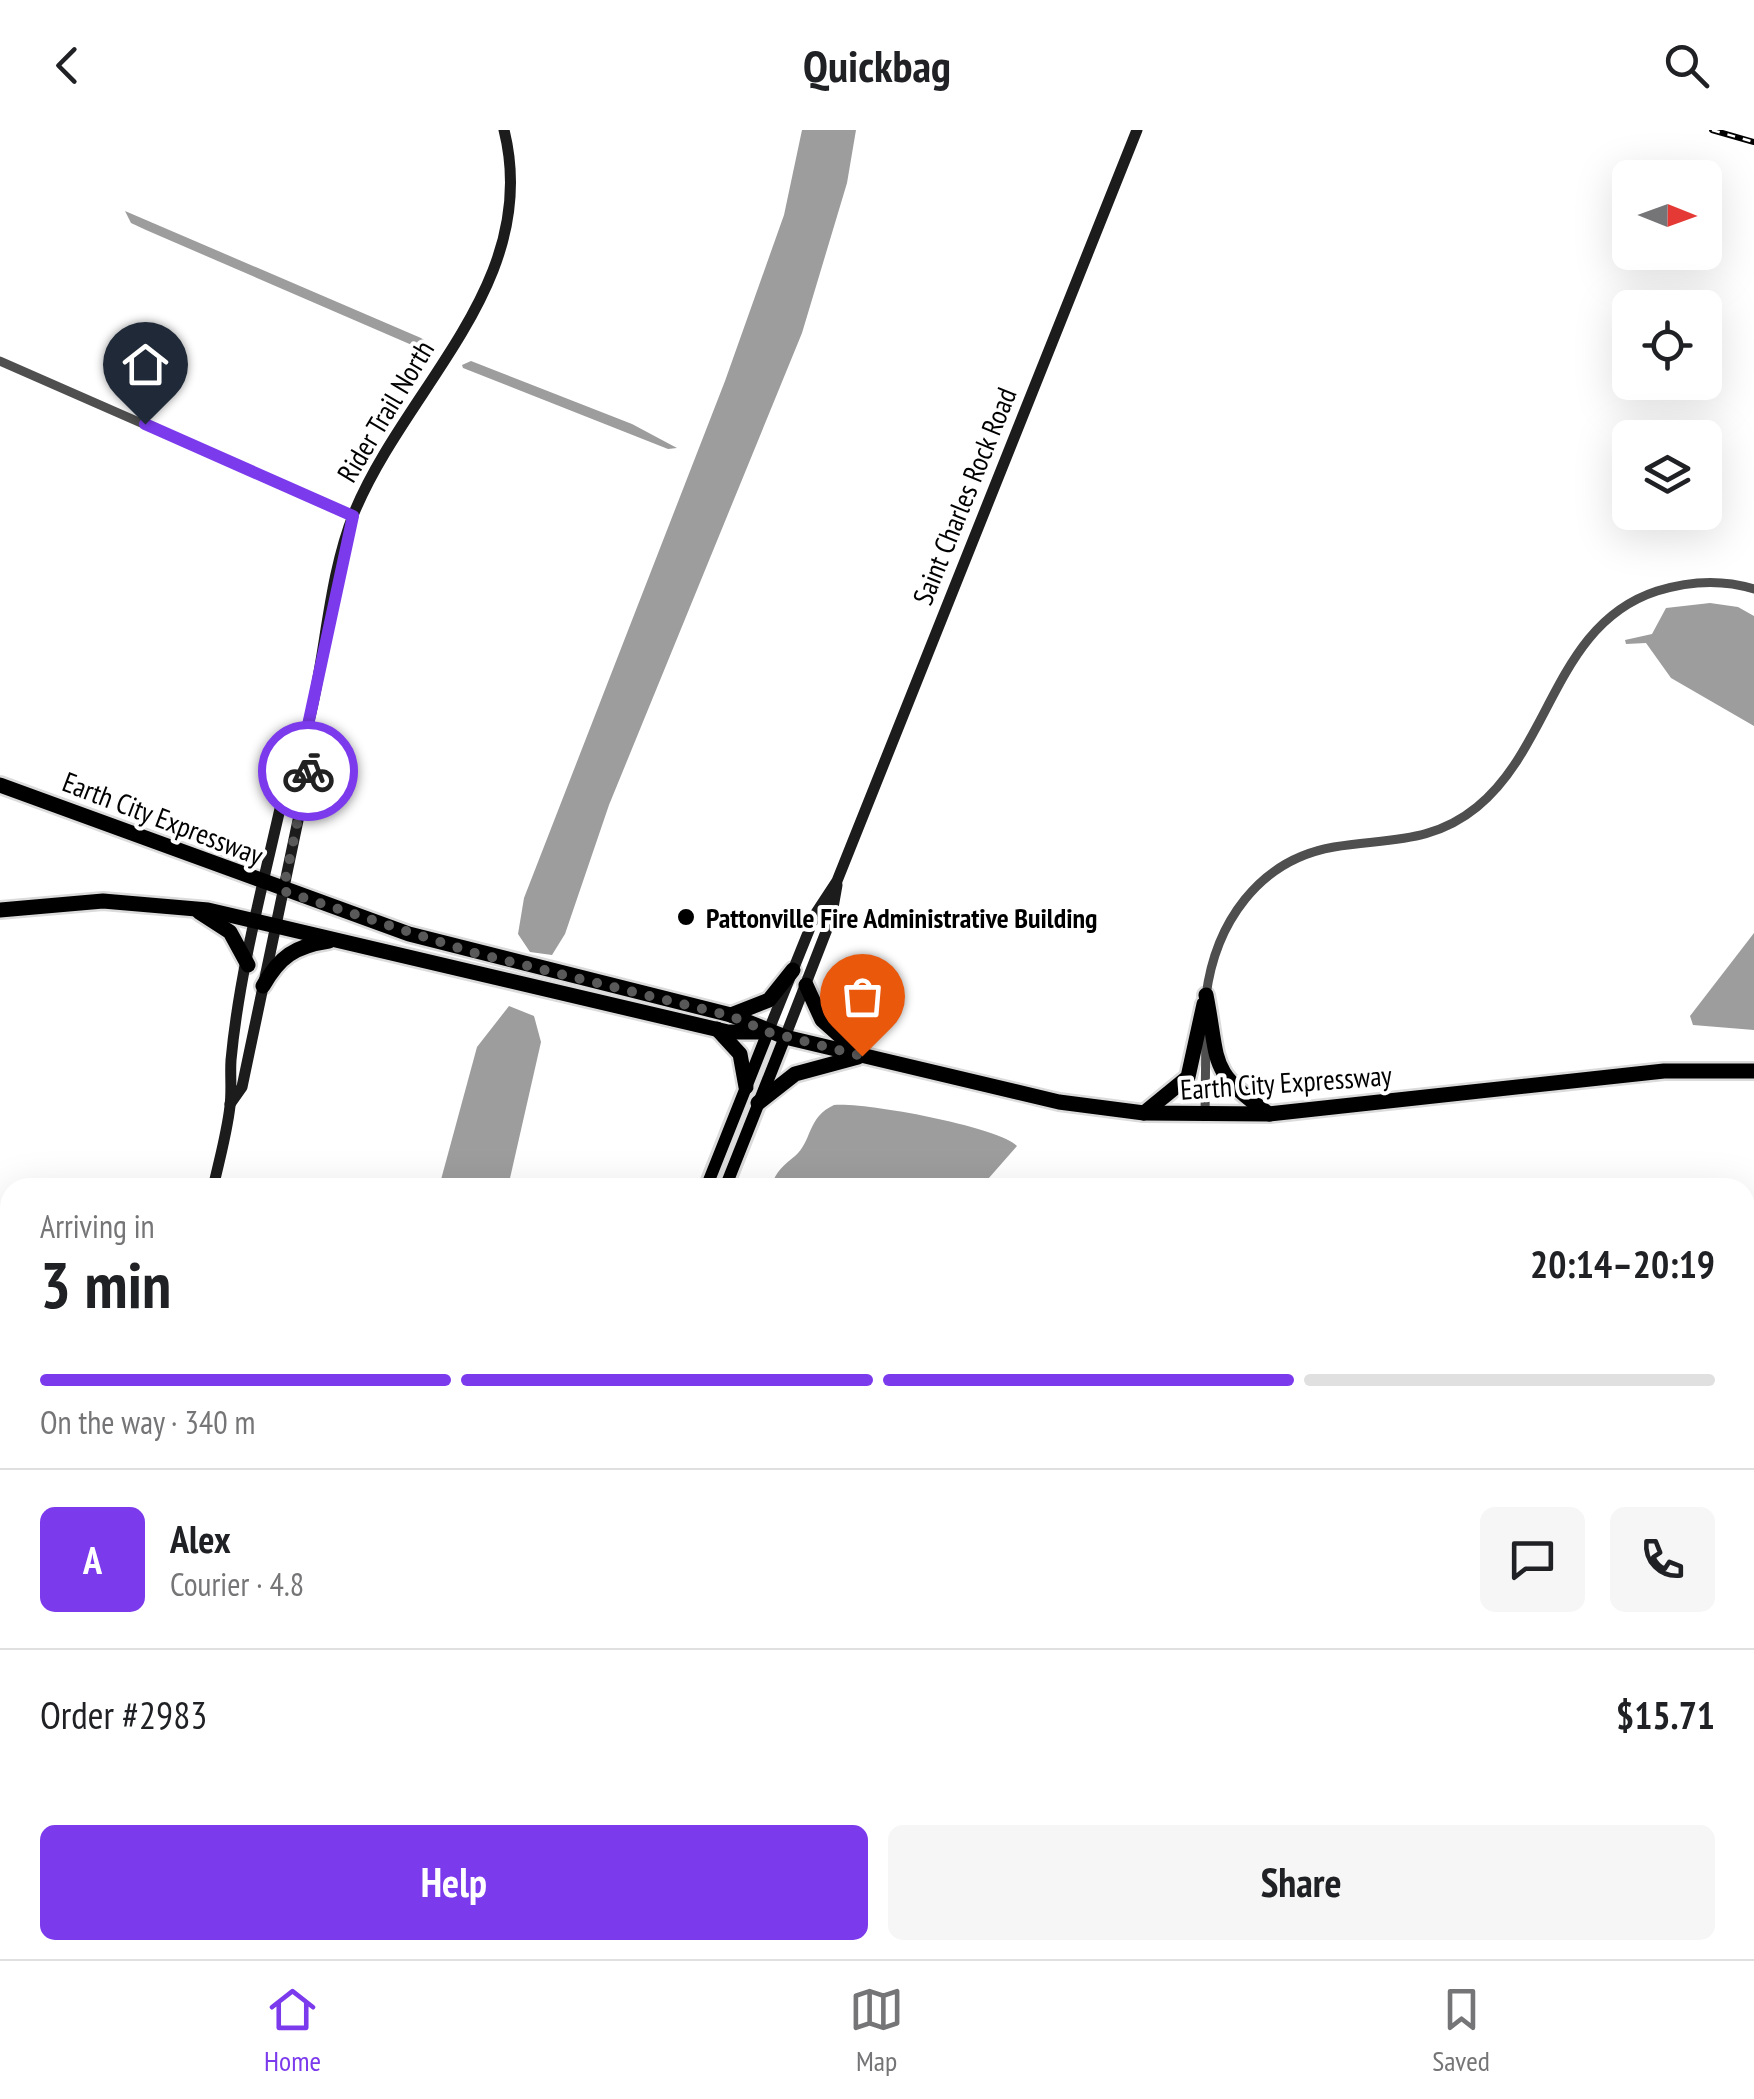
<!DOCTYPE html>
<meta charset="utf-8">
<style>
body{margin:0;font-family:"PT Sans Narrow",sans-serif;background:#f6f6f6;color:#202124;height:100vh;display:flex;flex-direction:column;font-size:38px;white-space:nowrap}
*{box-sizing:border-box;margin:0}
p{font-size:32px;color:#757577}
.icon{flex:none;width:55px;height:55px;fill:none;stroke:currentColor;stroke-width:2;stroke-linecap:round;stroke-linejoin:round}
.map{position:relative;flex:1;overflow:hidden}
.drawer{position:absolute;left:0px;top:1048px;width:1755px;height:782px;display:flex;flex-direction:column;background:#fff;border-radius:30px 30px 0 0;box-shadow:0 10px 40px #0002}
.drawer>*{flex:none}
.needle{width:65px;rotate:91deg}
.fabs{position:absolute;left:1612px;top:30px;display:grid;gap:20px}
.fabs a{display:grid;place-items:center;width:110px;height:110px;border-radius:15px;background:#fff;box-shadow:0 10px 40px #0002;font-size:50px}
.pin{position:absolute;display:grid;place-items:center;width:85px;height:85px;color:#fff;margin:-102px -42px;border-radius:50% 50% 50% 0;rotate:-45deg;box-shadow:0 0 10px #0007}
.pin .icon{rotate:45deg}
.courier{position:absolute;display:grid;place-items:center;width:100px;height:100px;margin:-50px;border:8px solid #7c3aed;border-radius:50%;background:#fff;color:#222;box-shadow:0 2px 12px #0007}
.headline em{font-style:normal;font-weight:600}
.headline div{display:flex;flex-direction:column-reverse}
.headline{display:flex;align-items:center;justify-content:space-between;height:170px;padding:0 40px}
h1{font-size:65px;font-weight:600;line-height:75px}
.bar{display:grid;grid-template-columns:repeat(4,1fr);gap:15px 10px;align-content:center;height:120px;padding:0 40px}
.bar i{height:12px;border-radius:8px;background:#e0e0e0}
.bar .selected{background:#7c3aed}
.bar p{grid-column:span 4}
.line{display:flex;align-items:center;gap:25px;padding:0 40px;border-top:2px solid #e0e0e0}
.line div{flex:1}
.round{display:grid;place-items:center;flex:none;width:105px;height:105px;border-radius:15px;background:#f6f6f6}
.action{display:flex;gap:20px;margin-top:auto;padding:20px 40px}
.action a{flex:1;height:115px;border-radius:15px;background:#7c3aed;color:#fff;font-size:40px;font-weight:600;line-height:115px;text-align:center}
.action a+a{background:#f6f6f6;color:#202124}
header{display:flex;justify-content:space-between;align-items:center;height:130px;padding:0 40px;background:#fff;font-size:45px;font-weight:600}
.menu{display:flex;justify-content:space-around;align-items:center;height:140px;border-top:2px solid #e0e0e0;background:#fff;font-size:28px;color:#757577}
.menu a{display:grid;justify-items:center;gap:5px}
.menu .selected{color:#7c3aed}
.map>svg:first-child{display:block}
</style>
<header><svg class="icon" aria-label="back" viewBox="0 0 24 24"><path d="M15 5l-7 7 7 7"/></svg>Quickbag<svg class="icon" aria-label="search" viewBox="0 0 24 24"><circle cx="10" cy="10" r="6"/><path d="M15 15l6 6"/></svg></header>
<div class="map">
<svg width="1754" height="1829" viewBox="0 0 1754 1829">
<rect width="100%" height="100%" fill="#fff"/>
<!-- water -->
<g fill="#9d9d9d">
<polygon points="802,0 856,0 847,53 802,203 609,675 565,804 552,825 530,822 518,804 524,768 725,251 784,85"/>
<polygon points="125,81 421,208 427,212 428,222 146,100 131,93"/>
<polygon points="471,231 632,294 677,318 668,319 463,238 462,235"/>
<polygon points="1710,473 1738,477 1754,486 1754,596 1671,548 1646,513 1626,514 1625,510 1652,504 1666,478"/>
<polygon points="1754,803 1754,900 1693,895 1690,886"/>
<polygon points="509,876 534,886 541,912 508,1057 439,1057 477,917"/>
<path d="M 834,975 C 866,972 999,997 1017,1016 L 981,1057 L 771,1057 C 776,1041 783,1036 795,1026 C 812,1012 807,987 834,975 Z"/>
</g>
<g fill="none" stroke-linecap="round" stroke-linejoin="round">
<!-- primary casing -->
<g stroke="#dbdbdb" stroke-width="18">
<g id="primary">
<polyline points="706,1058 768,902"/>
<polyline points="725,1058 785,907"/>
<polyline points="411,1829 415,1820"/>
</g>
</g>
<!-- highway casing -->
<g stroke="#dbdbdb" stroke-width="20">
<g id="highway">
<polyline points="0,655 409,804 731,885 785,907 1059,972 1144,983 1269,984 1664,941 1754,941"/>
<polyline points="0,780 103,771 208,780 728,902 759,902"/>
<polyline points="199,782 230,802 248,835"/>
<polyline points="806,855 822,890 859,923"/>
<path d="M 263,856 C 279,827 295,816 329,811"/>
<path d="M 1206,865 C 1220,936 1207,939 1269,984"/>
<polyline points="731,885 769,870 793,840"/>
<polyline points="717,899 740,924 746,957"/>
<polyline points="758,973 795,944 858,927"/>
<polyline points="1144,983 1188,947 1204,874"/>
</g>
</g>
<!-- street -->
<g stroke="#4f4f4f" stroke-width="9">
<polyline points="0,231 353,386"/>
<path d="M 1206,866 C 1215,794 1258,730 1334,717 C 1388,708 1432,714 1477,677 C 1552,616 1555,494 1657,461 C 1689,451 1722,449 1754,459"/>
<polyline points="1205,986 1206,897"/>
<polyline points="520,1820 527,1829"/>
<polyline points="73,1829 86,1820"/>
</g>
<!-- secondary -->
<g stroke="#1c1c1c" stroke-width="11">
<polyline points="768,902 816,783 837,751 1137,0"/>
<polyline points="785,907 831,789 837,755"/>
<polyline points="230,974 242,957 309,638 308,599"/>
<path d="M 213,1058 C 219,1031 227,1003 230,976 C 232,961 230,945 231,930 C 239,844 263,754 282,670 C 288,642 302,618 309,591 C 326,524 328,448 354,383 C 407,255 542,152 504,0"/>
<polyline points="0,1258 10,1256"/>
<polyline points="963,1820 969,1829"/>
</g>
<!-- primary -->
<use href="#primary" stroke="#000" stroke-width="12"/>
<!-- highway -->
<use href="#highway" stroke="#000" stroke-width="15"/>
<!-- rail casing -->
<g stroke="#000" stroke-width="6">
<polyline id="rail" points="1712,0 1754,12"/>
</g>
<!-- rail -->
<use href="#rail" stroke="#fff" stroke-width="2.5" stroke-dasharray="8" stroke-linecap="butt"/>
</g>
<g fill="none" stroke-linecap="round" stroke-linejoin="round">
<!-- done -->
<polyline stroke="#595959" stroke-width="10" stroke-dasharray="0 18" points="308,641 283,761 471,822 731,886 768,902 862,926"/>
<!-- route -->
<polyline stroke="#7c3aed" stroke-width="12" points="145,294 353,386 308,595 308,641"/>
</g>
<!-- markers -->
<circle fill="#000" stroke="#fff" stroke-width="4" cx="686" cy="787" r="10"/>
<g text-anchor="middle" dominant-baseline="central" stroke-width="8" stroke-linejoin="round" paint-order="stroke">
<!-- street labels -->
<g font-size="28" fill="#000" stroke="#fff">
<text transform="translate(385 281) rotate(-59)">Rider Trail North</text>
<text transform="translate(964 366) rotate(-68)">Saint Charles Rock Road</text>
<text transform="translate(163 688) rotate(21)">Earth City Expressway</text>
<text transform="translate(1286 952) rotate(-4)">Earth City Expressway</text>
</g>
<!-- poi labels -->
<g font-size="28" font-weight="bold" fill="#000" stroke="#fff" text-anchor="start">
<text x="706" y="787">Pattonville Fire Administrative Building</text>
</g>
</g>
</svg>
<div class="fabs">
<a><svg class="needle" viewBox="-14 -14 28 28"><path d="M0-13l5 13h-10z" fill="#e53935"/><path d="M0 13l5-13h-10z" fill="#757577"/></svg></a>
<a><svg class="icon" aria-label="locate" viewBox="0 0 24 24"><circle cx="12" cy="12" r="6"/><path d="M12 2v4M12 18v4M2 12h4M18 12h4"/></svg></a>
<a><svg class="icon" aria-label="layers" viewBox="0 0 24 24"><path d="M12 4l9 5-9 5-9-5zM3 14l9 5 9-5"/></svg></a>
</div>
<div class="pin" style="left:862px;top:926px;background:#ea580c"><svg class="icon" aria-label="bag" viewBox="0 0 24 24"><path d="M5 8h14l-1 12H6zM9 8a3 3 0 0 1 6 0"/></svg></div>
<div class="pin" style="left:145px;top:294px;background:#1f2937"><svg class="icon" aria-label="home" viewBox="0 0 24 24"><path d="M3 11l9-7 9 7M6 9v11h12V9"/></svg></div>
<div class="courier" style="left:308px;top:641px"><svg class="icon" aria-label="bike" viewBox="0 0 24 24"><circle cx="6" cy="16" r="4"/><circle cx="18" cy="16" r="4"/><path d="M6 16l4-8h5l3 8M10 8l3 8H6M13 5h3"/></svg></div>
<section class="drawer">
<div class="headline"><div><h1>3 min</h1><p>Arriving in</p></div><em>20:14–20:19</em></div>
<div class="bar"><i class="selected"></i><i class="selected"></i><i class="selected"></i><i></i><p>On the way · 340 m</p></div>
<div class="line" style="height:180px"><b class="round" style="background:#7c3aed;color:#fff">A</b><div><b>Alex</b><p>Courier · 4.8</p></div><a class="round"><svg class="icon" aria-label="chat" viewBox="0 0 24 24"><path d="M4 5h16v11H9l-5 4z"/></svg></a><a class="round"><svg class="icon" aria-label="phone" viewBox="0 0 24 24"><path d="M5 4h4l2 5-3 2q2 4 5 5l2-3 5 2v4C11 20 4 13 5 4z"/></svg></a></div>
<div class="line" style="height:130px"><div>Order #2983</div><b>$15.71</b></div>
<div class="action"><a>Help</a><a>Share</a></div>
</section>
</div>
<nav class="menu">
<a class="selected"><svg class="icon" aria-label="home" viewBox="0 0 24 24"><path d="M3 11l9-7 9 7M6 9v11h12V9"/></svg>Home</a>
<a><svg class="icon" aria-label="map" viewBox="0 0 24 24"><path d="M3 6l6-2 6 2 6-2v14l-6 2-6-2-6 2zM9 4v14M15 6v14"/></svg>Map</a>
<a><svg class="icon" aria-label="saved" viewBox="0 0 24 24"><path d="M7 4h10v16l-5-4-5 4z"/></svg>Saved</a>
</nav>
